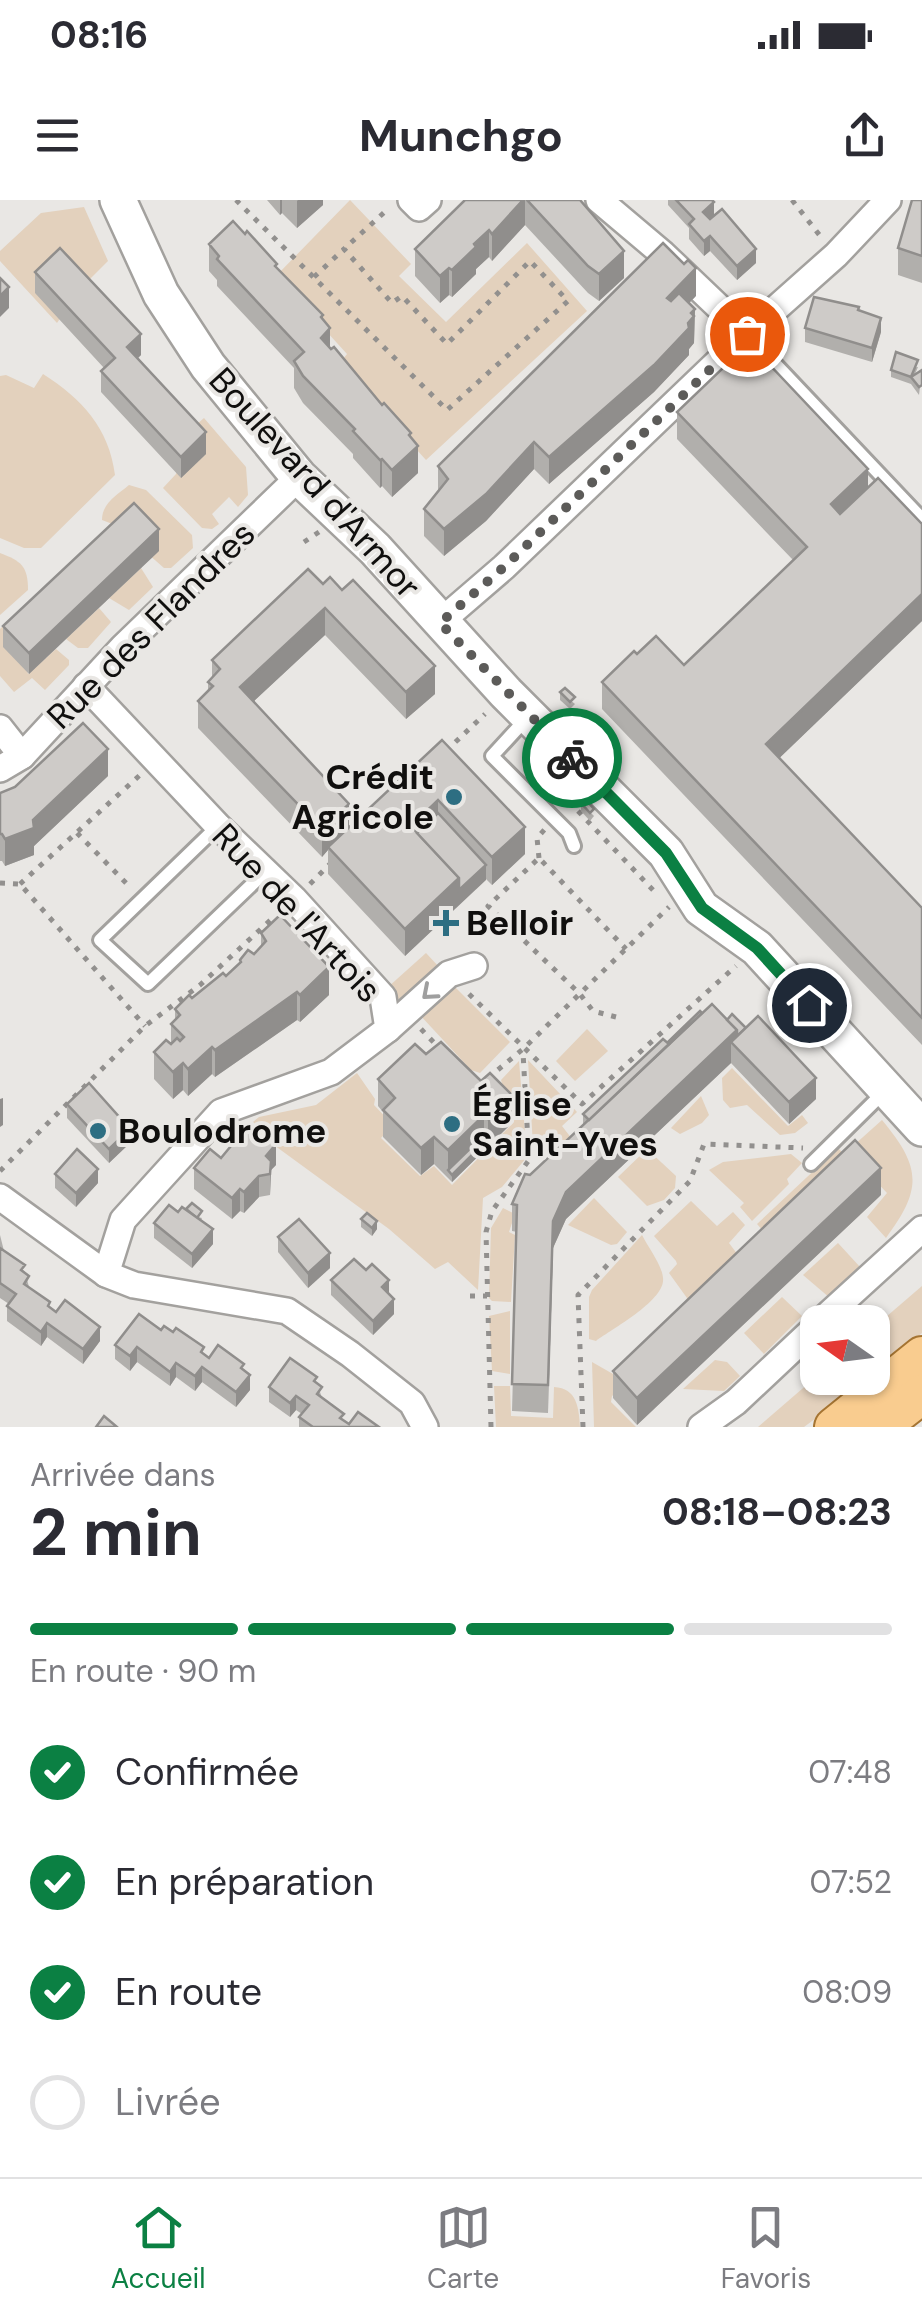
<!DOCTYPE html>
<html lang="fr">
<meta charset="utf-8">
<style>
body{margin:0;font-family:"DM Sans",sans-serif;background:#f7f7f7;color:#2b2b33;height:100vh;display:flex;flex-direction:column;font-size:38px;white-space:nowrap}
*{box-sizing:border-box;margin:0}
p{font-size:32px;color:#7c7c81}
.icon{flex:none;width:55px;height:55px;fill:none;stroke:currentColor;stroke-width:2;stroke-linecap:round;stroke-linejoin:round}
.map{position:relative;height:1227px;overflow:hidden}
.panel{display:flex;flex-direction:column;background:#fff;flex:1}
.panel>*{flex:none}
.needle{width:65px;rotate:284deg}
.controls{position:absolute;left:800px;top:1105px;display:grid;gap:20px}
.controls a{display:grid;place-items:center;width:90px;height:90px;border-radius:20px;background:#fff;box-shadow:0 2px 8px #0004;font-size:50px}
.pin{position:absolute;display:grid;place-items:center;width:85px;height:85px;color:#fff;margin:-42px;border:5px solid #fff;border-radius:50%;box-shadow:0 2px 10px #0007}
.courier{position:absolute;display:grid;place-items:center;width:100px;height:100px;margin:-50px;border:8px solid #0b8043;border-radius:50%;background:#fff;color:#222;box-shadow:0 2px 12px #0007}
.summary em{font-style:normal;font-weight:700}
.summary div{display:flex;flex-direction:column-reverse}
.summary{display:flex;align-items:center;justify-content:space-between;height:170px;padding:0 30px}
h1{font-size:65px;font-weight:700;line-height:75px}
.bar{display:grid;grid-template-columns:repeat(4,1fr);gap:15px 10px;align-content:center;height:120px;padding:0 30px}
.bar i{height:12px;border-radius:8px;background:#e1e1e2}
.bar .selected{background:#0b8043}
.bar p{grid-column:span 4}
ol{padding:0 30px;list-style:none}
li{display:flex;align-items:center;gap:30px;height:110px}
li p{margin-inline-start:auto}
li .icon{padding:10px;border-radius:50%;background:#0b8043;color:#fff;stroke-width:4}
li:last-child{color:#7c7c81}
li i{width:55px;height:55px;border:5px solid #e1e1e2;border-radius:50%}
.status{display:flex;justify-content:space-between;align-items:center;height:70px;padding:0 50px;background:#fff;direction:ltr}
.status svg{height:28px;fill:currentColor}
header{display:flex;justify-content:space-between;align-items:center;height:130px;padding:0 30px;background:#fff;font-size:45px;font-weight:700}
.dock{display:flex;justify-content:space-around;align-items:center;height:140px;border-top:2px solid #e1e1e2;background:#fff;font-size:28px;color:#7c7c81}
.dock a{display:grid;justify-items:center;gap:5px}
.dock .selected{color:#0b8043}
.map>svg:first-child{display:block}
</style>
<div class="status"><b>08:16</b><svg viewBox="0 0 49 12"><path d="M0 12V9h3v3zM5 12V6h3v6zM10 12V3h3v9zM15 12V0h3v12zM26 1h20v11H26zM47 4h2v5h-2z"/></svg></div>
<header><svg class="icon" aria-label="menu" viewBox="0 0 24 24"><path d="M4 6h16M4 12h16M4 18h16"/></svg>Munchgo<svg class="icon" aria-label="share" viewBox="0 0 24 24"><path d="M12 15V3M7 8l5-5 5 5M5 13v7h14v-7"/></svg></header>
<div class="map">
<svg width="922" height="1227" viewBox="0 0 922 1227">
<rect width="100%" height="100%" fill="#e9e7e4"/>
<!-- green -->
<g fill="#e3d1bd">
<polygon points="350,0 411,64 399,76 446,122 527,43 587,111 426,260 339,164 347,154 276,76"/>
<polygon points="84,7 108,61 79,90 57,123 0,61 0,51 41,13"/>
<path d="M 43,174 C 82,199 109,228 115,275 L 41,348 L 24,348 L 0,338 L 0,176 L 6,175 L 34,188 Z"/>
<polygon points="204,218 246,267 248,295 238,307 229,297 212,314 219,324 212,329 202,328 163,288 176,274 187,233"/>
<path d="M 129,285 L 146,290 L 192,335 L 193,348 L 171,368 L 164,368 L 115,325 L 102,320 C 102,303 117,295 129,285 Z"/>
<path d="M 0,353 C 21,361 28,366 28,390 L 0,415 Z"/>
<polygon points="141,368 153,387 129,410 109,398"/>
<polygon points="99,408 111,422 88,448 78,448 66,439"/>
<polygon points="12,417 28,474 56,449 69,460 69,465 45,490 32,478 14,492 0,476 0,429"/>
<polygon points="426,753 439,767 412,796 398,799 387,788"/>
<polygon points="452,784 510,842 480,873 471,870 419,814"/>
<polygon points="587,829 608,851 575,881 556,861"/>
<polygon points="528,860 577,912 562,926 572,939 571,958 555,942 533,946"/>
<polygon points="519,861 527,957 502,987 483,998 478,1090 448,1062 435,1069 389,1029 248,926 259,917 316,905 357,873 375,899 374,905 393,925 381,938 420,976 434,966 452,985 514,922 501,880"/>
<polygon points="732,868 788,926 802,915 808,923 795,933 780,935 747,905 730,908 723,900 722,878"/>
<polygon points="701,896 709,915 702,923 680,934 671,928"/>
<path d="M 882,920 C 922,968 922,989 886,1038 L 867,1017 L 887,993 L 855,959 L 770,1039 L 757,1024 L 838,948 L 844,954 Z"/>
<polygon points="647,949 676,976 675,988 664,1000 647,1006 618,977"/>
<polygon points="791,954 802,963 787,979 789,984 752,1021 740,1007 744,1003 709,970 723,962"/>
<polygon points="594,998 627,1032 617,1044 611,1045 568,1025"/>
<polygon points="691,1001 717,1026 733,1012 745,1025 729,1043 741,1059 684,1106 687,1098 669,1073 677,1064 676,1061 654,1036"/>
<polygon points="503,1008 515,1014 509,1032 515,1035 511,1102 492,1101 489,1098 491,1028"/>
<path d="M 642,1035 C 648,1047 662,1065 663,1078 C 666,1100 612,1129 596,1141 L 589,1139 L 589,1097 L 592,1090 Z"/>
<polygon points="838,1043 860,1067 830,1098 803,1075"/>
<polygon points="922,1086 922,1133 873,1175 872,1129"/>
<polygon points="782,1097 802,1116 764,1154 744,1133"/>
<polygon points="510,1111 510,1174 492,1171 489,1116"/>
<polygon points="715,1160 727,1162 740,1176 724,1191 683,1189"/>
<polygon points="592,1162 627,1182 612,1196 611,1202 636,1227 594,1227"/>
<polygon points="817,1176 870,1178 804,1227 758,1227"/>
<path d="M 494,1186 L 510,1186 L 511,1216 L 553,1218 L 554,1187 C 577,1188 579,1208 580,1227 L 496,1227 Z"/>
</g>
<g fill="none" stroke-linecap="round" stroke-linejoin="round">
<!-- service casing -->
<g stroke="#a3a19e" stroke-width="18">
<g id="service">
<polyline points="747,134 922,319"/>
<polyline points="527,518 492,556 569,633 574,646"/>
<polyline points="218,626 100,740 148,784 266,671"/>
<polyline points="811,964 884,892"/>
</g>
</g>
<!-- minor casing -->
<g stroke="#a3a19e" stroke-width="30">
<g id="minor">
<polyline points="411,0 419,8 428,0"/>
<polyline points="599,0 663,54 747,134"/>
<polyline points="439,423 504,367 747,134 836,55 888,0"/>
<polyline points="86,486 218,626 294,699 383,797 388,829 331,872 221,912 123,1020 106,1074 134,1085 287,1111 350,1154 412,1203 425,1227"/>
<polyline points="0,528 22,556"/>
<polyline points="0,569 22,556 123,447 299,277"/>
<polyline points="388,829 449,774 474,766"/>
<polyline points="0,997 106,1074"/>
<polyline points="820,1122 922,1029"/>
<polyline points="701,1227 736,1202 818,1125"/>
</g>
</g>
<!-- secondary casing -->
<g stroke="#a3a19e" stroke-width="40">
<polyline id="secondary" points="118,0 161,94 208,166 299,277 375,349 506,493 666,653 701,708 757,748 922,928"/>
</g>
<!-- primary casing -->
<g stroke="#a57432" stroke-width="42">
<g id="primary">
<polyline points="834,1227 922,1156"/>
<polyline points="880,1227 922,1194"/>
</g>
</g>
<!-- path -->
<g stroke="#92908e" stroke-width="5" stroke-dasharray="5 8" stroke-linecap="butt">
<polyline points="236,0 447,210 568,101 530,61 447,144 402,96 392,103 344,49 389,8"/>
<polyline points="792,0 821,37"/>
<polyline points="314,77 344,49"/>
<polyline points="304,342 319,332"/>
<polyline points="446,551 485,514"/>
<polyline points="578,611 653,690"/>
<polyline points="77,633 131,688"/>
<polyline points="539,658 537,638 545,629"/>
<polyline points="0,683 20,684 145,826"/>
<polyline points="20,684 140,575"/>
<polyline points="310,684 331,663"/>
<polyline points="469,794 582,904 736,766"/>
<polyline points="616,817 593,811 580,794 488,706 539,658 626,749"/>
<polyline points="421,829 441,850"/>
<polyline points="488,878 523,849 669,707"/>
<polyline points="0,971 145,826 200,785 276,715"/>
<polyline points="470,1096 487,1096"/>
<polyline points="491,1227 486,1032 492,1011 529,960 523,852"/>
<polyline points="583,1227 578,1095 690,981 704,944 803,948"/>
</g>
<!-- service -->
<use href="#service" stroke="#fff" stroke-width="12"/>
<!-- minor -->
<use href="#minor" stroke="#fff" stroke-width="25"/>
<!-- secondary -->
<use href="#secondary" stroke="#fff" stroke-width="35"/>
<!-- primary -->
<use href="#primary" stroke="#f9cc8f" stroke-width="38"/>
</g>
<!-- wall -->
<g fill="#b1afac">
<polygon points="267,0 323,0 323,5 297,28 282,13 280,15"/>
<polygon points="465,0 580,0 624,78 599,101 588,93 525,25 492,61 489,57 476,69 476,74 452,97 449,95 440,103 415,76 415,49"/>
<polygon points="668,0 712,0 714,16 756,63 737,80 710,51 704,56 689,39 689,28 668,5"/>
<polygon points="922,0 922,83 898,75 898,48"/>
<polygon points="209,44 277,68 323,120 330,148 411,238 418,273 392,297 382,286 380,288 353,258 353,254 303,203 294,188 294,168 217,86 217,80 209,71"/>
<polygon points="35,72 141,155 138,158 206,254 181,278 101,192 101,171 104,168 35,93"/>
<polygon points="696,96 689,103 695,109 694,143 689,149 689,155 654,192 549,284 534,269 486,321 444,356 424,336 424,309 438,292 438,266"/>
<polygon points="805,128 881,132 872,162 805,142"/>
<polygon points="918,167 915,174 922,170 919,195 911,184 891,177 891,170"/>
<polygon points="677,212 868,288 922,324 922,421 779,558 922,708 922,845 602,509 602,482 637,454 684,465 793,360 677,239"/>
<polygon points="159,351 29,474 3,447 3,426"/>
<polygon points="323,384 435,494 406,519 325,435 253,502 349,627 442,540 525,654 492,685 486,679 405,756 328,674 328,650 322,657 198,528 198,501 208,491 208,482 212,478 212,460"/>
<polygon points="560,492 575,504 570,509 560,500"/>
<polygon points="108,576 34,646 34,655 5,666 2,661 0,661 0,593"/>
<polygon points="581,603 594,616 590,621 581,611"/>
<polygon points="261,733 329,795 300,822 297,820 215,877 212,874 188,896 183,890 173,899 154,879 154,852 171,844 171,824 175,819 175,809 226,776 240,764 240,760 254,754 261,747"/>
<polygon points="702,813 727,820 816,899 789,924 731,863 566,1019 553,1048 548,1213 512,1211 517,1032 512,1031 512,1004 583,925 583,914"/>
<polygon points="426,854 512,923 452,982 434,964 421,975 383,937 383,912 378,906 378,879"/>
<polygon points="67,904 130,943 109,963 67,918"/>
<polygon points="221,958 276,965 271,970 270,995 259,997 244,1013 240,1011 232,1019 194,989 194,968"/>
<polygon points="55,974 98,983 76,1007 55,988"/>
<polygon points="881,995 637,1225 613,1198 613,1171"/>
<polygon points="178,1012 202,1018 201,1020 213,1044 192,1068 154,1038 154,1023"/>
<polygon points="361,1019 377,1029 372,1036 361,1027"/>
<polygon points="0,1035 4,1051 25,1072 29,1087 50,1108 100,1141 83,1164 47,1137 41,1146 7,1121 7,1106 9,1104 0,1098"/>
<polygon points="278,1037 330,1068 308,1088 278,1052"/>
<polygon points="366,1070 389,1094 394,1114 373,1135 331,1095 331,1080"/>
<polygon points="161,1130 209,1158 244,1171 250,1190 236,1207 202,1182 195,1191 176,1177 170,1186 137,1162 130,1171 115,1159 115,1145"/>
<polygon points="317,1183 322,1198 344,1221 349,1224 379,1227 299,1227 299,1217 302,1214 296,1210 290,1217 269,1202 269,1187"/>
</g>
<!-- shaded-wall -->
<g fill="#908e8c">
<polygon points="280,0 282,0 282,13 280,15"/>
<polygon points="298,0 323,0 323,5 297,28 297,1"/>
<polygon points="523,0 525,0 525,25 492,61 492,34"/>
<polygon points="714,2 714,16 703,26 703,12"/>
<polygon points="489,30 489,57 476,69 476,74 452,97 452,70 474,44"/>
<polygon points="710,36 710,51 704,56 704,41"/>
<polygon points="756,49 756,63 737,80 737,66"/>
<polygon points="624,51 624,78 599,101 599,74"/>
<polygon points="449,68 449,95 440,103 440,76"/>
<polygon points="696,68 696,96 667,125 667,98"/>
<polygon points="9,87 9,108 0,117 0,96"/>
<polygon points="695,109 694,143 689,149 689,155 654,192 549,284 549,257 688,123 691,113"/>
<polygon points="323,115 323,136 330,128 330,155 321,165 321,117"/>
<polygon points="881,118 881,132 872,162 872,148"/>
<polygon points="141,134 141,155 127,168 127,147"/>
<polygon points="206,232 206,254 181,278 181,257"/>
<polygon points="411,233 411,252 418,246 418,273 392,297 392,270"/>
<polygon points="534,242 534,269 486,321 444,356 444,329"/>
<polygon points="382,259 382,286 380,288 380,260"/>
<polygon points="868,269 868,296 831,332 831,304"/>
<polygon points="159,329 159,351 29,474 29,453"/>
<polygon points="922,394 922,421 766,571 766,544"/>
<polygon points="325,408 325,435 240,514 240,487"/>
<polygon points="435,466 435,494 406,519 406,492"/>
<polygon points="108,549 108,576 34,646 34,655 5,666 5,639 33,620"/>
<polygon points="438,600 438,627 418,646 411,626"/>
<polygon points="349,604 349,631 328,647 328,650 322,657 322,629"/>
<polygon points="525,627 525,654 492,685 492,657"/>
<polygon points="486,665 486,680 405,756 405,729 459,678"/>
<polygon points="329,767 329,795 300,822 300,795"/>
<polygon points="297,792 297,820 215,877 215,850"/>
<polygon points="737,830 737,848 731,842 731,863 566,1019 553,1048 548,1213 553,1021 566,992"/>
<polygon points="212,847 212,874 188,896 188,869"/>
<polygon points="183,863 183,890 173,899 173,872"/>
<polygon points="816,878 816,899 789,924 789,902"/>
<polygon points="512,895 512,923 452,982 452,975 488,939 488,919"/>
<polygon points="3,898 3,925 0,927 0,899"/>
<polygon points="484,915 484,942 448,970 448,950"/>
<polygon points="130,929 130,943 109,963 109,949"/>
<polygon points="434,937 434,964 421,975 421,948"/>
<polygon points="276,944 276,965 271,970 270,995 270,972 266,956"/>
<polygon points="881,968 881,995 637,1225 637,1198"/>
<polygon points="98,969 98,983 76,1007 76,993"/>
<polygon points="259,976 259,997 244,1013 244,992"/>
<polygon points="240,989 240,1011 232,1019 232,998"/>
<polygon points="377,1021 377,1029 372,1036 372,1028"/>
<polygon points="213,1029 213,1044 192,1068 192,1054"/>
<polygon points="330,1053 330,1068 308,1088 308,1073"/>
<polygon points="389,1080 389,1094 382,1087"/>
<polygon points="394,1099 394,1114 373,1135 373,1121"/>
<polygon points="47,1123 47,1137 41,1146 41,1132"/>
<polygon points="100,1127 100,1141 83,1164 83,1149"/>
<polygon points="137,1147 137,1162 130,1171 130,1156"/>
<polygon points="176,1163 176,1177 170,1186 170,1172"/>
<polygon points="202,1167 202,1182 195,1191 195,1176"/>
<polygon points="250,1175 250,1190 236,1207 236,1192"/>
<polygon points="296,1196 296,1210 290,1217 290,1203"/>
</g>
<!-- building -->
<g fill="#cecbc8" stroke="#908e8c" stroke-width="2.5">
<polygon points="465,0 523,0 492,34 489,30 474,44 476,47 452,70 449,68 440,76 415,49"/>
<polygon points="527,0 580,0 624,51 599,74 588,66"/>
<polygon points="676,0 712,0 714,2 703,12 710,19 722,9 756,49 737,66 710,36 704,41 689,24 694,19"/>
<polygon points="912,0 922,0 922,56 898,48"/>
<polygon points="233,21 245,34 247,31 277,64 275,66 323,115 321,117 330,128 321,138 331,149 334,147 382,205 384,203 411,233 409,235 418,246 392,270 382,259 380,260 353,231 355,229 303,176 294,161 304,152 217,59 219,56 209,44"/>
<polygon points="663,43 684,64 688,60 696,68 667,98 671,101 679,93 695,109 691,113 694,116 688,123 689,128 654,165 549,257 534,242 486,294 444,329 424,309 448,279 438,266"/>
<polygon points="60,48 141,134 127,147 206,232 181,257 101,171 115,158 35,72"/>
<polygon points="0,78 9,87 0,96"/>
<polygon points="814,97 859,107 858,110 881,118 872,148 805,128"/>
<polygon points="749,143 868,269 831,304 840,314 878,278 922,324 922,394 766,544 922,708 922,818 602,482 634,451 637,454 656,436 684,465 807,347 677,212"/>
<polygon points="896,152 918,160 911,177 891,170"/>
<polygon points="922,170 922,185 919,187 911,177"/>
<polygon points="134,303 159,329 29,453 3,426"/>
<polygon points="308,369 323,384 330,377 342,390 353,380 435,466 406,492 325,408 240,487 349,604 322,629 198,501 213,486 208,482 220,469 212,460"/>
<polygon points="565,488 575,497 570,502 560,492"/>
<polygon points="83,523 108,549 33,620 34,628 5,639 2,634 0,634 0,593 15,587"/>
<polygon points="442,540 525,627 492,657 438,600 411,626 459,678 405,729 328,647"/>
<polygon points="585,599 594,609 590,613 581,603"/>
<polygon points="438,613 486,665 459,690 459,678 417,633"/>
<polygon points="280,715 329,767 300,795 297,792 215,850 212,847 188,869 183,863 173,872 154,852 166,840 171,844 177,838 180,841 184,837 171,824 180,815 175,809 189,795 192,798 223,773 226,776 241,762 240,760 248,750 254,754 266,741 261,733"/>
<polygon points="712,804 737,830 566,992 553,1021 548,1185 512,1184 517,1005 512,1004 525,974 530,975"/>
<polygon points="700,811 702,813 669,844 667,843"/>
<polygon points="732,814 746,828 737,836 737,830 727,820"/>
<polygon points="758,816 816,878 789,902 731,842"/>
<polygon points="663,839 669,844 589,920 583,914"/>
<polygon points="441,842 481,881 490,873 512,895 488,919 484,915 448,950 434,937 421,948 383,910 395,898 378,879 415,844 426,854"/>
<polygon points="89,883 130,929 109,949 67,904"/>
<polygon points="245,929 276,944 266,956 271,961 270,974 259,976 244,992 240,989 232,998 194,968 210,949 221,958"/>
<polygon points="484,935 488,939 452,975 448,970"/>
<polygon points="855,940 881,968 637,1198 613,1171"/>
<polygon points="77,949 98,969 76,993 55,974"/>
<polygon points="192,1003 202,1011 197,1018 186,1009"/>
<polygon points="169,1005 178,1012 182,1007 213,1029 192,1054 154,1023"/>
<polygon points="367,1013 377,1021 372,1028 361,1019"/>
<polygon points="299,1019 330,1053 308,1073 278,1037"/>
<polygon points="0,1048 25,1065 21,1070 29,1076 24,1084 50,1102 48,1106 56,1112 65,1100 100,1127 83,1149 47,1123 41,1132 7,1106 16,1094 0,1083"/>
<polygon points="354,1059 366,1070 372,1064 389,1080 382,1087 394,1099 373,1121 331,1080"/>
<polygon points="139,1114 161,1130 164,1126 173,1132 176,1128 204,1147 201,1152 209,1158 218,1145 244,1164 241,1168 250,1175 236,1192 202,1167 195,1176 176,1163 170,1172 137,1147 130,1156 115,1145"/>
<polygon points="290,1158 317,1177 314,1181 322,1187 317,1194 344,1214 340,1218 349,1224 358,1212 379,1227 313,1227 299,1217 309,1205 296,1196 290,1203 269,1187"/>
<polygon points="104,1216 117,1227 96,1227"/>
</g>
<!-- one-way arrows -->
<defs><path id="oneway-chevron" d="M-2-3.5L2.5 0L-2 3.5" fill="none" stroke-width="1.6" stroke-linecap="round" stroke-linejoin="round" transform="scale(2.5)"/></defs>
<use stroke="#9f9f9f" href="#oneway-chevron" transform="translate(429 793) rotate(139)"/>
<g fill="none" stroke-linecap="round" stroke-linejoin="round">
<!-- done -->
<polyline stroke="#5c5b59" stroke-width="10" stroke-dasharray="0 18" points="572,558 440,423 504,367 747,134"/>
<!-- route -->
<polyline stroke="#0b8043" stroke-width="12" points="572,558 666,653 702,708 757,748 809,805"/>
</g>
<!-- markers -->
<g fill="#2d6e82" stroke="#e9e7e4" stroke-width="4">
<circle cx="454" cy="597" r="10"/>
<path d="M441 708h10v10h10v10h-10v10h-10v-10h-10v-10h10z"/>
<circle cx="452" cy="924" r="10"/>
<circle cx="98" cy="931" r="10"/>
</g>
<g text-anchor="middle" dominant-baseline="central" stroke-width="8" stroke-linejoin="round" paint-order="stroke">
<!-- street labels -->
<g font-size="35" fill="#100f0e" stroke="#e9e7e4">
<text transform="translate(315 283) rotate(48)">Boulevard d'Armor</text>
<text transform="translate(151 425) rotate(-45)">Rue des Flandres</text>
<text transform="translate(297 713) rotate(47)">Rue de l'Artois</text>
</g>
<!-- poi labels -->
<g font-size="35" font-weight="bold" fill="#100f0e" stroke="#e9e7e4" text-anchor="start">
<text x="434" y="577" text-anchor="end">Crédit<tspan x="434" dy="40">Agricole</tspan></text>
<text x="466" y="723">Belloir</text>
<text x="472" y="904">Église<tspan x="472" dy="40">Saint-Yves</tspan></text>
<text x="118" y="931">Boulodrome</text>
</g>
</g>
</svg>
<div class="controls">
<a><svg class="needle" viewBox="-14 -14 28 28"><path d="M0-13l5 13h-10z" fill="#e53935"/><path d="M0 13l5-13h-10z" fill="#7c7c81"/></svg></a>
</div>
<div class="pin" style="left:747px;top:134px;background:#ea580c"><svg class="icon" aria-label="bag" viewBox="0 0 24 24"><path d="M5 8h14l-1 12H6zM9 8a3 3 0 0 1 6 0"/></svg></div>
<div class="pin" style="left:809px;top:805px;background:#1f2937"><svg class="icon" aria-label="home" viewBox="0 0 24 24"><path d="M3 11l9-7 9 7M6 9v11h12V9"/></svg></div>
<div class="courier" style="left:572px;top:558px"><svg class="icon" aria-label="bike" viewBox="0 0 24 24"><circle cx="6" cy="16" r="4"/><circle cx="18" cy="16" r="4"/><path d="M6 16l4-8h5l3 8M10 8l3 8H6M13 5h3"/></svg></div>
</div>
<section class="panel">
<div class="summary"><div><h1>2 min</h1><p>Arrivée dans</p></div><em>08:18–08:23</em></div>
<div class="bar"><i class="selected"></i><i class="selected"></i><i class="selected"></i><i></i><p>En route · 90 m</p></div>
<ol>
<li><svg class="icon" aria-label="check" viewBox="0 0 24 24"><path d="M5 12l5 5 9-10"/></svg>Confirmée<p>07:48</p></li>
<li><svg class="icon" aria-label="check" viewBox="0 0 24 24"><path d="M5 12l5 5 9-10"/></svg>En préparation<p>07:52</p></li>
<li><svg class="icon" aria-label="check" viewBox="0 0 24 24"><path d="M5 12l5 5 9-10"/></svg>En route<p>08:09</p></li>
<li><i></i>Livrée</li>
</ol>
</section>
<nav class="dock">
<a class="selected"><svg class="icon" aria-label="home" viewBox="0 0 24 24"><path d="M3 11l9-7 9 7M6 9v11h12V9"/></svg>Accueil</a>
<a><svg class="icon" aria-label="map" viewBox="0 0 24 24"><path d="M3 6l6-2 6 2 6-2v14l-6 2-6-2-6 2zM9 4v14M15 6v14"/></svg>Carte</a>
<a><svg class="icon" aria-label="saved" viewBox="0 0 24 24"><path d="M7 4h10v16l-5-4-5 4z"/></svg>Favoris</a>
</nav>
